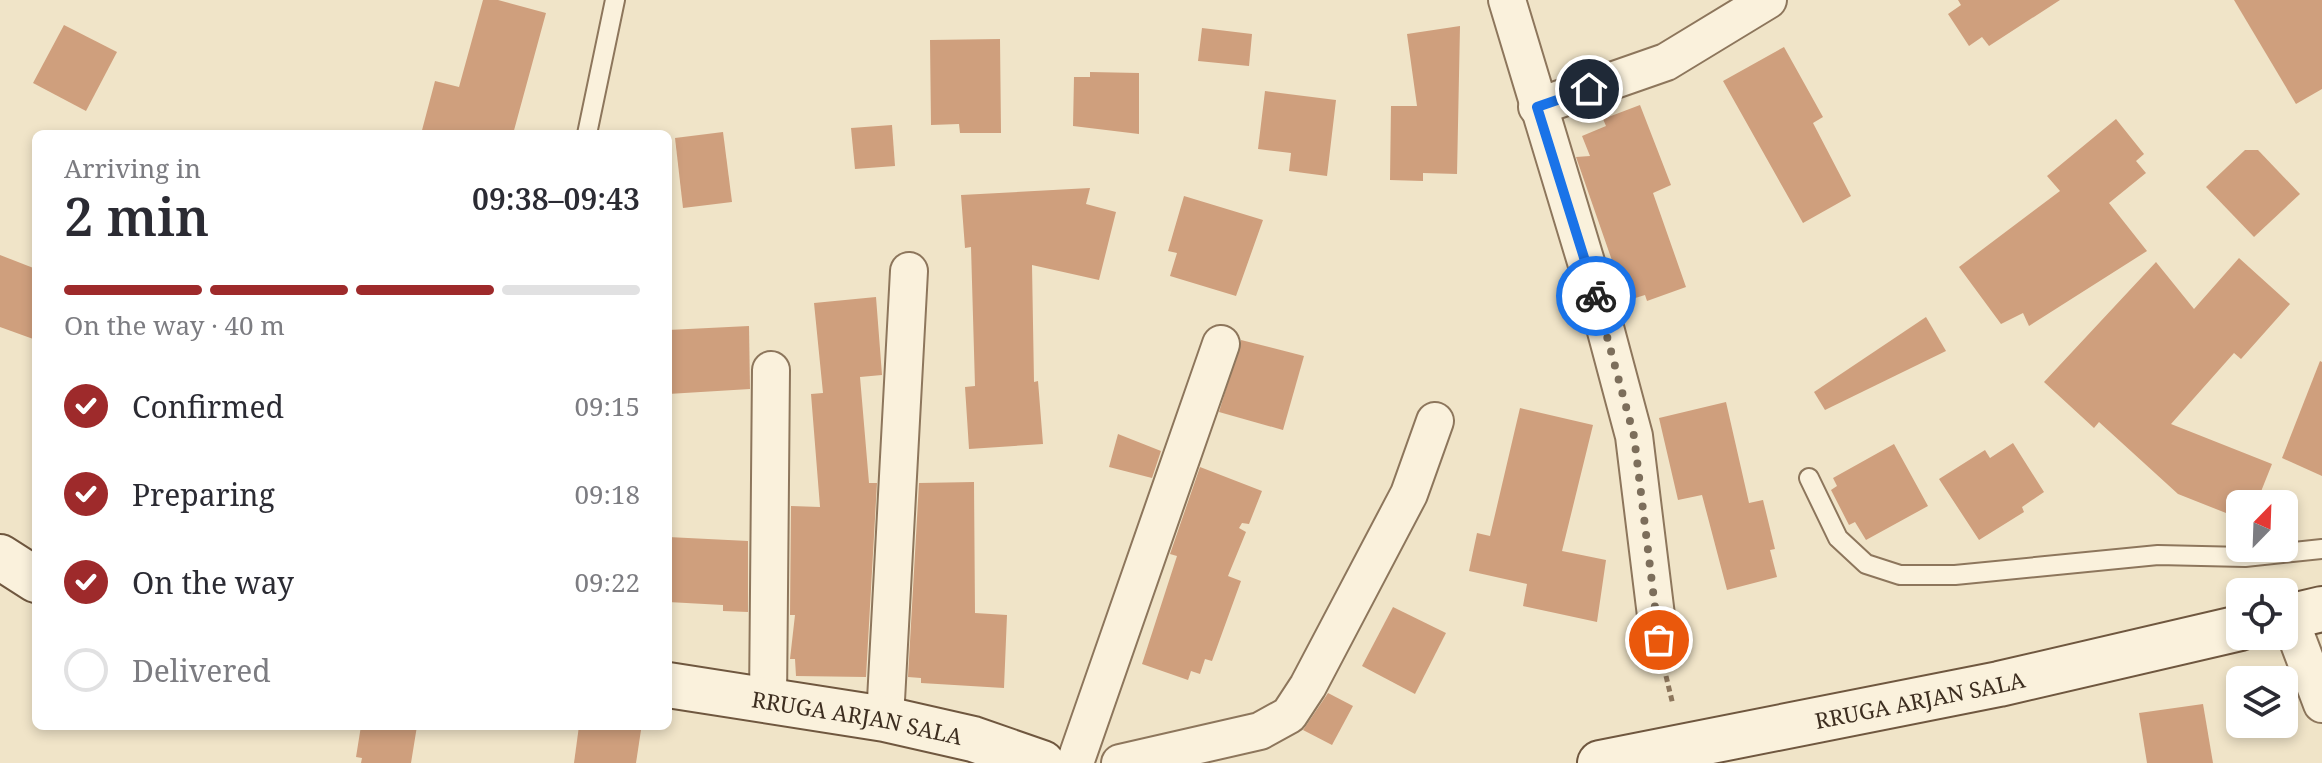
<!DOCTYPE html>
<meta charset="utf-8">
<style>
body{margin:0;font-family:"Noto Serif",serif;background:#f7f7f7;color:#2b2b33;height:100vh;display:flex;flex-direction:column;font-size:30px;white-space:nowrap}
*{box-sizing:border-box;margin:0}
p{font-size:26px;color:#7c7c81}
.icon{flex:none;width:44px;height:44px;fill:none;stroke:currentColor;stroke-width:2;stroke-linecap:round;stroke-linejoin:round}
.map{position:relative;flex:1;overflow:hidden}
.drawer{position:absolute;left:32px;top:130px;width:640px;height:600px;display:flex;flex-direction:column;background:#fff;border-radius:12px;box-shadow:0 4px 12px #0003}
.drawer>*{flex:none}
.needle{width:52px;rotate:23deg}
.buttons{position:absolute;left:2226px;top:490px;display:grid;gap:16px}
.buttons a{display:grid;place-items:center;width:72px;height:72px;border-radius:12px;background:#fff;box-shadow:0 4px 12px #0003;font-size:40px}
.pin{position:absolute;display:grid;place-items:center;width:68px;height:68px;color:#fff;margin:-34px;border:4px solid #fff;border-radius:50%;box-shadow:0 2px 8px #0007}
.courier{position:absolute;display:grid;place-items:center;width:80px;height:80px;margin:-40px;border:6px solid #1a73e8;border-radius:50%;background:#fff;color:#222;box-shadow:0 2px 10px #0007}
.headline em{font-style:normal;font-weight:600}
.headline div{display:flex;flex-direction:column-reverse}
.headline{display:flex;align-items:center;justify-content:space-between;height:136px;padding:0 32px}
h1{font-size:52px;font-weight:600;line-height:60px}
.bar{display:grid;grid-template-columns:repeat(4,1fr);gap:12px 8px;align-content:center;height:96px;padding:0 32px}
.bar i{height:10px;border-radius:6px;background:#e1e1e2}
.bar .active{background:#9e2a2b}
.bar p{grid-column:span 4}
ol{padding:0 32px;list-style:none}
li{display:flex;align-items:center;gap:24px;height:88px}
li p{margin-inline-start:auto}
li .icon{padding:8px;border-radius:50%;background:#9e2a2b;color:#fff;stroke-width:4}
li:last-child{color:#7c7c81}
li i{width:44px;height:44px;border:4px solid #e1e1e2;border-radius:50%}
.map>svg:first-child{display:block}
</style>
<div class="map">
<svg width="2322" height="763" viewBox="0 0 2322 763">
<rect width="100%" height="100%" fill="#f0e4c8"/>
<!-- building -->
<g fill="#cf9f7d">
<polygon points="483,0 498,0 546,13 513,134 421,134 435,81 459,87"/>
<polygon points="1958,0 2060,0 1989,46 1982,37 1969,46 1948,14 1961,5"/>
<polygon points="2234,0 2322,0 2322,89 2296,104"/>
<polygon points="64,25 117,52 86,111 33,83"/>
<polygon points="1460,26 1457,174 1423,173 1423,181 1390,180 1391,106 1417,106 1407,34"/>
<polygon points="1202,28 1252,34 1249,66 1198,61"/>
<polygon points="1000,39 1001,133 960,133 959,124 931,125 930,40"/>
<polygon points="1784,47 1823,117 1813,123 1851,196 1803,223 1723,81"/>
<polygon points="1090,72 1139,73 1139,134 1073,126 1074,77 1090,77"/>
<polygon points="1265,91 1336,100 1327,176 1289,171 1291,153 1258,149"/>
<polygon points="1640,105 1671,185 1653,193 1686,287 1647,301 1645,295 1632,299 1628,282 1624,295 1576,157 1590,156 1582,136 1606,126 1603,119"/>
<polygon points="2116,119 2144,154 2136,161 2146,173 2109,203 2147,251 2029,326 2023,313 2001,324 1959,267 2060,191 2047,176"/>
<polygon points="892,125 895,166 855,169 851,128"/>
<polygon points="723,132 732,202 683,208 675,138"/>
<polygon points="2245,150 2258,150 2300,194 2254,237 2206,187"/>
<polygon points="1090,188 1086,204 1116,212 1099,280 1032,265 1034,382 1038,381 1043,444 969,449 965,387 975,386 971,247 965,248 961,195"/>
<polygon points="1184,196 1263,220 1236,296 1170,276 1177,253 1168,251"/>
<polygon points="0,255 36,269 36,340 0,327"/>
<polygon points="2239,258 2290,304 2241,359 2234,353 2171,424 2272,464 2256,504 2230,504 2226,513 2178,494 2099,422 2094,428 2044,382 2156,262 2194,309"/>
<polygon points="876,297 882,375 860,377 869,483 877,483 866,677 796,676 795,659 790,659 795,615 790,615 791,506 820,507 811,394 823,393 814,303"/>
<polygon points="1926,317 1946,351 1825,410 1814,392"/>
<polygon points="749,326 750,389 668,394 668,330"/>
<polygon points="1241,340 1304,356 1283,430 1219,412"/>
<polygon points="2320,361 2322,362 2322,476 2282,458"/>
<polygon points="1726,402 1749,503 1763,500 1775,549 1770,550 1777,577 1727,590 1702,495 1678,500 1659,418"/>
<polygon points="1520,408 1593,425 1562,551 1606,560 1597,622 1523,606 1527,584 1469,571 1477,533 1490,536"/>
<polygon points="1118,434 1161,451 1152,478 1109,467"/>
<polygon points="2013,443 2044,492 2022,507 2024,512 1979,540 1939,479 1985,450 1990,458"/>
<polygon points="1894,444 1928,506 1866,540 1855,522 1849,525 1831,490 1837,486 1833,478"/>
<polygon points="1200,467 1262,491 1249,524 1242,523 1239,528 1246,532 1228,576 1241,581 1212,661 1205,659 1200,674 1191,671 1188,680 1142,664 1177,556 1170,554"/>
<polygon points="974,482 975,613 1007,615 1004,688 921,683 921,678 908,677 919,483"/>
<polygon points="668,537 748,541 748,612 723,611 723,605 668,602"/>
<polygon points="1393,607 1446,633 1415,694 1362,666"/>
<polygon points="1328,693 1353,706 1332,745 1303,730"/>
<polygon points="2203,704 2213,763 2147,763 2139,713"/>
<polygon points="361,726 417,726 411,763 361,763 362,758 356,757"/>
<polygon points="579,726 641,730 636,763 574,763"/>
</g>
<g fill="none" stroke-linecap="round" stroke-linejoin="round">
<!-- lane casing -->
<g stroke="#8d765c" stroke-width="22">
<g id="lane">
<polyline points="587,134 615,0"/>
<polyline points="1809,478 1838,538 1866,564 1900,575 1955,575 2158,555 2245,557 2322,549"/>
</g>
</g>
<!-- street casing -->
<g stroke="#8d765c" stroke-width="40">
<g id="street">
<polyline points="1507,0 1599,305 1634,436 1659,640"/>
<polyline points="1537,107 1666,62 1768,0"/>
<polyline points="2289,617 2322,704"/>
<polyline points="768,702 771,370"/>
<polyline points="885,719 909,271"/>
<polyline points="1075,763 1221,344"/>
<polyline points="1120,763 1260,731 1289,715 1308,686 1409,494 1435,421"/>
</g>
</g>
<!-- secondary casing -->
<g stroke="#6f573f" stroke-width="48">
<g id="secondary">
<polyline points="0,557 36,580"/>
<polyline points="2284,618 2322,609"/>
<path id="s1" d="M 668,685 L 885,719 L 973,739 L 1042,763"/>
<path id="s2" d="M 1600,763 L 1999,684 L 2240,628"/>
</g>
</g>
<!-- path -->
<polyline stroke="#8d765c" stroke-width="5" stroke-dasharray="6 4" stroke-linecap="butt" points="1666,676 1673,705"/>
<!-- lane -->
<use href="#lane" stroke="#faf1dc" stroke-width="18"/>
<!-- street -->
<use href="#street" stroke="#faf1dc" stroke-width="36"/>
<!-- secondary -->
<use href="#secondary" stroke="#faf1dc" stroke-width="44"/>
</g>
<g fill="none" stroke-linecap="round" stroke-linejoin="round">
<!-- done -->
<polyline stroke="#7c6e5b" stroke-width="8" stroke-dasharray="0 14.4" points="1596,296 1634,436 1659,640"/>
<!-- route -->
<polyline stroke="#1a73e8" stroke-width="10" points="1589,89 1537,107 1596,296"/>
</g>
<g text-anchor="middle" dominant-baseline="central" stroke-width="6" stroke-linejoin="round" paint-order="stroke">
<!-- street labels -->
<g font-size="22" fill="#3d2e20" stroke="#f7eed8">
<text stroke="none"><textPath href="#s2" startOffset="326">RRUGA ARJAN SALA</textPath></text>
<text stroke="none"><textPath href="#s1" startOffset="192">RRUGA ARJAN SALA</textPath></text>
</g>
</g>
</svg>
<div class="buttons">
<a><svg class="needle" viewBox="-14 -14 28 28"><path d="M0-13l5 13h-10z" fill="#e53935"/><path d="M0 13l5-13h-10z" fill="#7c7c81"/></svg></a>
<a><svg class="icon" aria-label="locate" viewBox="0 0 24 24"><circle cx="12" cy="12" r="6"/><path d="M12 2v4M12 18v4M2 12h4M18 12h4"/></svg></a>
<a><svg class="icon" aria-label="layers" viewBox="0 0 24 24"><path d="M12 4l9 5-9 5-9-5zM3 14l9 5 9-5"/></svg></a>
</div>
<div class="pin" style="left:1659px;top:640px;background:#ea580c"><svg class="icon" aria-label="bag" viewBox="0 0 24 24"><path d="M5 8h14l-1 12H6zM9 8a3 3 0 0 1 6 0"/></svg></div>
<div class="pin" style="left:1589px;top:89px;background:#1f2937"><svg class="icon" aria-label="home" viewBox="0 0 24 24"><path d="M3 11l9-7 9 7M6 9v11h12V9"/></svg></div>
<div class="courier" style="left:1596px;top:296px"><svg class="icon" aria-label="bike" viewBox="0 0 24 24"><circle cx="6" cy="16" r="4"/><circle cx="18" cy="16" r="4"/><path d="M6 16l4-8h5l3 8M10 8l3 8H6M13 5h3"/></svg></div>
<section class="drawer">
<div class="headline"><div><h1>2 min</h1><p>Arriving in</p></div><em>09:38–09:43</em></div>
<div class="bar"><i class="active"></i><i class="active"></i><i class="active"></i><i></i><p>On the way · 40 m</p></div>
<ol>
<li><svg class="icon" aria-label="check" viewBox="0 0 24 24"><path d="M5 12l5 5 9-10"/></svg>Confirmed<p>09:15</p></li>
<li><svg class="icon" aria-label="check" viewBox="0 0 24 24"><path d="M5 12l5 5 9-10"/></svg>Preparing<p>09:18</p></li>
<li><svg class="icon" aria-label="check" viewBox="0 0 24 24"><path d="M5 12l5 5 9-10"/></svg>On the way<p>09:22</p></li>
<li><i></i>Delivered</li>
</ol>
</section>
</div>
